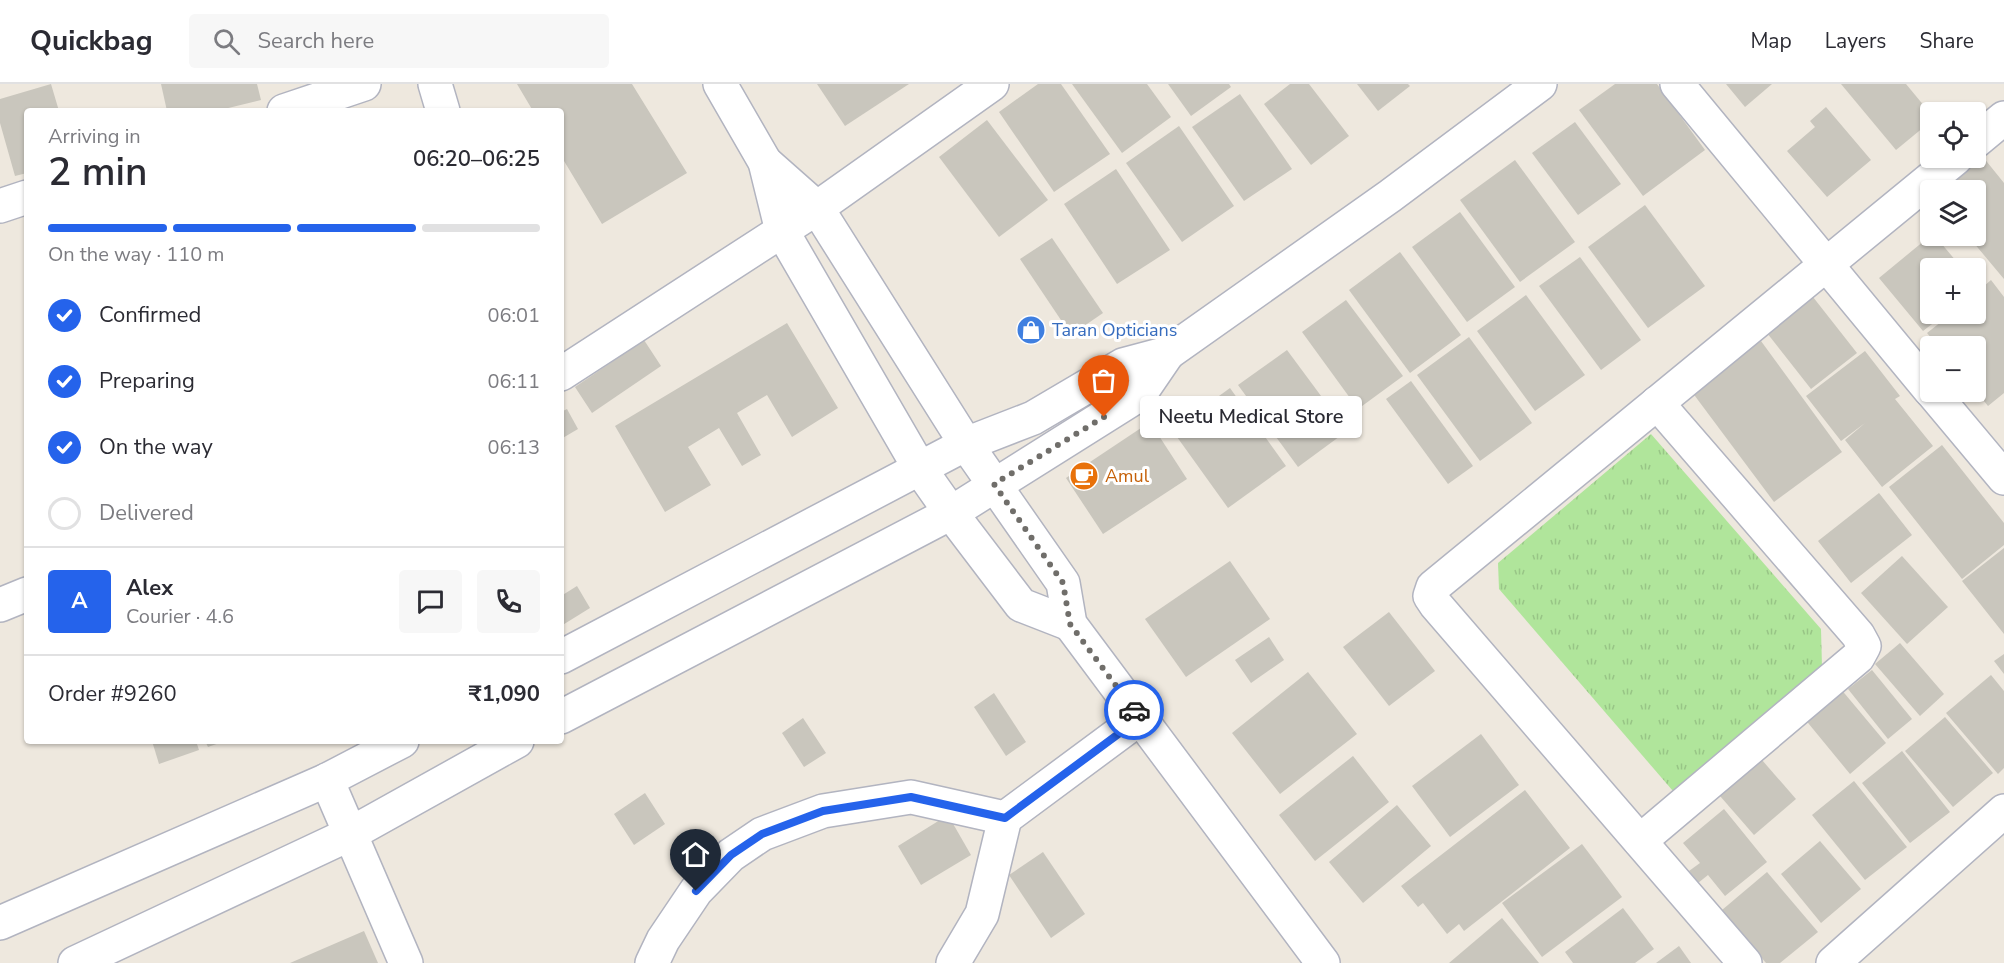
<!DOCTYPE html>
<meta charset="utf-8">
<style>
body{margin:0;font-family:"Nunito Sans",sans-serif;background:#f7f7f7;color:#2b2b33;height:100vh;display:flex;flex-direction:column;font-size:22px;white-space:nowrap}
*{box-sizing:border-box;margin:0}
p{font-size:20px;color:#7c7c81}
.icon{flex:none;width:33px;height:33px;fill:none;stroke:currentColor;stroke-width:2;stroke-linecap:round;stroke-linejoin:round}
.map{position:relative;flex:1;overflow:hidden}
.sheet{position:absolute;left:24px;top:24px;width:540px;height:636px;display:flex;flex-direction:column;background:#fff;border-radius:6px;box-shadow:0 2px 4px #0004}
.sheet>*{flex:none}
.fabs{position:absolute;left:1920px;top:18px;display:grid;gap:12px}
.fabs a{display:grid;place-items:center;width:66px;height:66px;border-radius:6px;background:#fff;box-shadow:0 2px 4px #0004;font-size:30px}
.pin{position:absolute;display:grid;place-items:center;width:51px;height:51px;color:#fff;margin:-62px -26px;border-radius:50% 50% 50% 0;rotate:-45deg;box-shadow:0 0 6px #0007}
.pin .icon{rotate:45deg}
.courier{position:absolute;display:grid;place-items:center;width:60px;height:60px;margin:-30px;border:4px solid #2563eb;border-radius:50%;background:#fff;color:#222;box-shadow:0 2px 8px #0007}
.bubble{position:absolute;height:42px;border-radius:6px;background:#fff;box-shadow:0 2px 4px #0004;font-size:20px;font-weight:600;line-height:42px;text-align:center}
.overview em{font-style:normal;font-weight:600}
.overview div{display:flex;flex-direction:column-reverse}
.overview{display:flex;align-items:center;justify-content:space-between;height:102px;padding:0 24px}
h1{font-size:39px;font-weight:600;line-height:45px}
.bar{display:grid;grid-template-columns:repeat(4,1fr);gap:9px 6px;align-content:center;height:72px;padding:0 24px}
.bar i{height:8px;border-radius:4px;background:#e1e1e2}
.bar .on{background:#2563eb}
.bar p{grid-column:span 4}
.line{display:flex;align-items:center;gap:15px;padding:0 24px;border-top:2px solid #e1e1e2}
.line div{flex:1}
.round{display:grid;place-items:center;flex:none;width:63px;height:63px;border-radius:6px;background:#f7f7f7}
ol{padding:0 24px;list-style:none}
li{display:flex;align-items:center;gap:18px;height:66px}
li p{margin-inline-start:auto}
li .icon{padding:6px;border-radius:50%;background:#2563eb;color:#fff;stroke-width:4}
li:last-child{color:#7c7c81}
li i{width:33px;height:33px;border:3px solid #e1e1e2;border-radius:50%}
header{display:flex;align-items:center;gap:36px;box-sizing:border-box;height:84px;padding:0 30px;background:#fff;border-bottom:2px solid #e1e1e2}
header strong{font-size:28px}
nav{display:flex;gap:33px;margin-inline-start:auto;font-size:21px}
.search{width:420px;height:54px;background:#f7f7f7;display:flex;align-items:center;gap:15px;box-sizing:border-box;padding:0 21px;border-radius:6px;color:#7c7c81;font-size:22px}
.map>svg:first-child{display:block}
</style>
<header>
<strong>Quickbag</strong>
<div class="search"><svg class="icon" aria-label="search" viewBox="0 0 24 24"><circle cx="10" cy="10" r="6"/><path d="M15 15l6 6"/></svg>Search here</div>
<nav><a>Map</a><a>Layers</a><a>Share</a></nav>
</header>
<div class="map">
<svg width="2004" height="879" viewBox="0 0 2004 879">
<defs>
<pattern id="park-tufts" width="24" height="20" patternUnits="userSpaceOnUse" patternTransform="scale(1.5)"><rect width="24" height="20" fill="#b0e59b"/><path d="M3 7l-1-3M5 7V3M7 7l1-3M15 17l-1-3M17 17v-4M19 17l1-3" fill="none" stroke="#98c586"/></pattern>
</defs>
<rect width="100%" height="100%" fill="#eee8de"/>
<!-- park -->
<polygon fill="url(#park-tufts)" points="1651,350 1821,545 1822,583 1679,714 1499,505 1498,479"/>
<!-- building -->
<g fill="#c9c6bd">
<polygon points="51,0 59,27 27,27 27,89 15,92 0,39 0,15"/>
<polygon points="161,0 257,0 261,16 216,27 167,27"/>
<polygon points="517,0 632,0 687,89 602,140 561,72 561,27 533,27"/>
<polygon points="817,0 909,0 845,42"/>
<polygon points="1038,0 1061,0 1110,70 1054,108 999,28"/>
<polygon points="1072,0 1147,0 1171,33 1122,69"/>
<polygon points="1168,0 1229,0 1231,3 1191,32"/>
<polygon points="1290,0 1309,0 1349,52 1311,81 1264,20"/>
<polygon points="1357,0 1408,0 1410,2 1378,27"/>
<polygon points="1615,0 1657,0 1705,66 1643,112 1579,26"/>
<polygon points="1726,0 1772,0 1745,23"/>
<polygon points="1841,0 1906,0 1930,29 1930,38 1896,66"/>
<polygon points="1240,10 1292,85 1244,117 1192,43"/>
<polygon points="1826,23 1871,76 1827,113 1787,67 1815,43 1810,37"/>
<polygon points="987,36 1048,116 999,153 939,73"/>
<polygon points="1575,38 1621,100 1578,131 1532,69"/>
<polygon points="1179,42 1234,122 1182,158 1126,79"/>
<polygon points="1983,73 2004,99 2004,195 1968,152 1976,152 1976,106 1943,106"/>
<polygon points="1515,76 1575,158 1520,198 1460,116"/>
<polygon points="1116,85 1170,166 1117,200 1064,120"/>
<polygon points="1645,121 1705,202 1648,244 1588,163"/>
<polygon points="1460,128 1515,203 1467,238 1412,163"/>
<polygon points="1930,152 1935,152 1962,184 1930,184 1930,230 1945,230 1923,247 1879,194"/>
<polygon points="1052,154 1103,229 1071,251 1020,175"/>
<polygon points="1400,168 1461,251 1410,289 1349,206"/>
<polygon points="1580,173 1641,256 1601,286 1539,202"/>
<polygon points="1991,196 2004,213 2004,309 1988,322 1976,307 1976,262 1938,262 1927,249 1951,230 1976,230 1976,209"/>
<polygon points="1526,211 1585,291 1535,327 1477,247"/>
<polygon points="1813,213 1857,269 1811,305 1767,249"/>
<polygon points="1346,216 1403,292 1358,325 1302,248"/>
<polygon points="787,239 838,324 792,353 767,311 737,329 761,371 742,382 719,344 688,363 711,401 665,428 615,342"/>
<polygon points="1469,253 1532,339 1480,377 1417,291"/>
<polygon points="644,256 661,282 592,329 575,303"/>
<polygon points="1761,257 1842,368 1774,418 1692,308"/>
<polygon points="1287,266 1347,347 1298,383 1238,301"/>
<polygon points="1865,267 1900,312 1895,315 1933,362 1882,403 1845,356 1865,339 1841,357 1806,312"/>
<polygon points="1411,297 1473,382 1448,400 1386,315"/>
<polygon points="1230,304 1286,382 1228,424 1172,346"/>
<polygon points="567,325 578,345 561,355 561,328"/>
<polygon points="1150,338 1187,395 1103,450 1066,394"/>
<polygon points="1942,361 2004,439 2004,461 1962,495 1889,403"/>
<polygon points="1879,409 1912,451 1851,499 1818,457"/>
<polygon points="2004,464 2004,550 1962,497"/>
<polygon points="1902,472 1948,523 1907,560 1861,509"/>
<polygon points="1230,477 1270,535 1186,593 1145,535"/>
<polygon points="577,502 590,524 561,542 561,512"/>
<polygon points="1389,528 1435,587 1389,622 1343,563"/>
<polygon points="1269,553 1284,576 1251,599 1235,576"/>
<polygon points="1900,559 1944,610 1920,632 1875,580"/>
<polygon points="2004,570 2004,590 1994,577"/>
<polygon points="1872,586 1912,635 1888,655 1848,605"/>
<polygon points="1308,588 1357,650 1280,710 1232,649"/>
<polygon points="1991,591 2004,607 2004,684 1998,690 1946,629"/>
<polygon points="1840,604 1886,659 1850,690 1804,634"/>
<polygon points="994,609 1026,658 1006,672 974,623"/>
<polygon points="1945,633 1993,689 1953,723 1905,667"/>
<polygon points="803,634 826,669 804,683 782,649"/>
<polygon points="1481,650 1519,701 1450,753 1412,702"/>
<polygon points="152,657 196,657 199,666 159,680"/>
<polygon points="205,657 225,657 208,663"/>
<polygon points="1902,667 1950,728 1910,759 1862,699"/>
<polygon points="1353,672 1389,718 1315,777 1279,731"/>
<polygon points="1762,676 1796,715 1754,751 1720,712"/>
<polygon points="1854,697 1907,763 1865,796 1812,731"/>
<polygon points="1525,706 1570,764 1464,847 1459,840 1447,850 1423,819 1418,823 1401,802"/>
<polygon points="645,709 665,740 634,761 614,730"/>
<polygon points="1397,721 1431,762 1363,819 1329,778"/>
<polygon points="1724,725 1767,778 1725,812 1708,791 1698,799 1689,787 1700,779 1683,759"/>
<polygon points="948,731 971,771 921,801 898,762"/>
<polygon points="1820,757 1861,805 1821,839 1781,790"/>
<polygon points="1582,760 1622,813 1542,873 1502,819"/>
<polygon points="1043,768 1085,830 1051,854 1009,791"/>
<polygon points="1767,788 1818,848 1780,879 1766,879 1722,826"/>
<polygon points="1623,824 1654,865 1635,879 1573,879 1565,868"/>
<polygon points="1502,834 1539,879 1449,879"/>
<polygon points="364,847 378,879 290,879"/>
<polygon points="1679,862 1691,879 1656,879"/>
</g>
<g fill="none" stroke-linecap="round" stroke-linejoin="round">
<!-- minor casing -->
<g stroke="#b2b4c0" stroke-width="36">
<g id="minor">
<polyline points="435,0 443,27"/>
<polyline points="720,0 765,78 782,147 920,385 951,429 1021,521 1070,540"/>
<polyline points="1677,0 1930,306"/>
<polyline points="284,27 364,0"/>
<polyline points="1976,57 2004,34"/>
<polyline points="765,78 817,124 966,360 1063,499 1070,540 1323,879"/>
<polyline points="0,122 27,113"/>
<polyline points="561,290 817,124 992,0"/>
<polyline points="1932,308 2004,394"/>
<polyline points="0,521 27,510"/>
<polyline points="561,573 966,360 1033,334 1123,281 1168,269 1390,112 1540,0"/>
<polyline points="561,633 951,429 1140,310 1168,269"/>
<polyline points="327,696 406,879"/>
<polyline points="1640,757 1858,573 1864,562 1858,551 1657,319"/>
<polyline points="0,839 327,696 402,657"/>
<polyline points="75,879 350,750 517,657"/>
<polyline points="652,879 663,856 696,807 731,771 762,750 823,727 911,713 1005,734 1140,634"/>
<polyline points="953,879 982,830 1005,734"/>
<polyline points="1745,879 1436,521 1430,512 1433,503 1956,74"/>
<polyline points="1833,879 2004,727"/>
</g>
</g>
<!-- minor -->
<use href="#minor" stroke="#fff" stroke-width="33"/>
</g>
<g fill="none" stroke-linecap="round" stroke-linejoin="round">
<!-- done -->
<polyline stroke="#706e6a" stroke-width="6" stroke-dasharray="0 10.8" points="1104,333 994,400 1063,499 1070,540 1134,626"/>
<!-- route -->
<polyline stroke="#2563eb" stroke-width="8" points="696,807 731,771 762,750 823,727 911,713 1005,734 1140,634 1134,626"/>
</g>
<!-- icons -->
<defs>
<g id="shop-disc" transform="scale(1.5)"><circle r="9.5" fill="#3f7fe0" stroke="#fff"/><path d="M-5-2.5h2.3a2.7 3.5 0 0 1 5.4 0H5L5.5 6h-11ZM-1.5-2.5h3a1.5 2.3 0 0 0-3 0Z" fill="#fff"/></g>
<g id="cafe-disc" transform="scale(1.5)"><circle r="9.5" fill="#e8710a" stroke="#fff"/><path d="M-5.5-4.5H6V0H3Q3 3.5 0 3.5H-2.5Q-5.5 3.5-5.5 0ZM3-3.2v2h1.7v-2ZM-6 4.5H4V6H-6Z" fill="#fff"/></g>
</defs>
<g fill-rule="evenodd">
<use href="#shop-disc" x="1031" y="246"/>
<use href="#cafe-disc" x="1084" y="392"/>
</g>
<g text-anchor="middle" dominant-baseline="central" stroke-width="6" stroke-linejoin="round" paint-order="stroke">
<!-- shop labels -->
<g font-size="18" fill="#366cbe" stroke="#fff" text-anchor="start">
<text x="1052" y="246">Taran Opticians</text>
</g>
<!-- food labels -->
<g font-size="18" fill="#c56008" stroke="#fff" text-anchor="start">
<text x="1105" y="392">Amul</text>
</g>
</g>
</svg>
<div class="fabs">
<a><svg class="icon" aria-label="locate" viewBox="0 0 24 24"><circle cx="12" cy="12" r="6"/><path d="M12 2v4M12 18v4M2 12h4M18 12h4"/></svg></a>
<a><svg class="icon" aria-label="layers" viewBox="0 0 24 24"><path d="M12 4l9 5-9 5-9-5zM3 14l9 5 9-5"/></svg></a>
<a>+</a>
<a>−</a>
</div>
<div class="pin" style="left:1104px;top:333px;background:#ea580c"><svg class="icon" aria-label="bag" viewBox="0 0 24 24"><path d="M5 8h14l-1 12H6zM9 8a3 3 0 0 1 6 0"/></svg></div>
<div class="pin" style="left:696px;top:807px;background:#1f2937"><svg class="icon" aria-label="home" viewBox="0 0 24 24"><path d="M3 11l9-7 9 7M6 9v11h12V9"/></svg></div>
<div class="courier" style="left:1134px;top:626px"><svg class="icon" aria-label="car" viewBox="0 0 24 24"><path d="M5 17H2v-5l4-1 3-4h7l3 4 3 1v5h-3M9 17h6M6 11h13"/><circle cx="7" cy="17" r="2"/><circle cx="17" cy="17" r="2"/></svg></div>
<div class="bubble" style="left:1140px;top:312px;width:222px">Neetu Medical Store</div>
<section class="sheet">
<div class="overview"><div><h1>2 min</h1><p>Arriving in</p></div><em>06:20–06:25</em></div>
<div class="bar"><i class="on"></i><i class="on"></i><i class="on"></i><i></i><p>On the way · 110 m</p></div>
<ol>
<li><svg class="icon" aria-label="check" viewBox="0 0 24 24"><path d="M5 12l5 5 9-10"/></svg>Confirmed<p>06:01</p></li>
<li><svg class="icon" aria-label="check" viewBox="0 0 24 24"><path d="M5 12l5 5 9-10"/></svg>Preparing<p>06:11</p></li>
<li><svg class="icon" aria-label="check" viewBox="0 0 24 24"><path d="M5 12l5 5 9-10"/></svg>On the way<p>06:13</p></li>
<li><i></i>Delivered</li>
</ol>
<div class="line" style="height:108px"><b class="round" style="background:#2563eb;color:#fff">A</b><div><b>Alex</b><p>Courier · 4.6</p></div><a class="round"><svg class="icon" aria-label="chat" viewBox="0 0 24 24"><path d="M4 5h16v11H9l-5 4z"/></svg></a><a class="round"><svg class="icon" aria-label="phone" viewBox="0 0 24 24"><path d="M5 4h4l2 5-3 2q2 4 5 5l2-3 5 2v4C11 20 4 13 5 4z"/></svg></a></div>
<div class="line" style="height:78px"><div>Order #9260</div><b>₹1,090</b></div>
</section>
</div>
